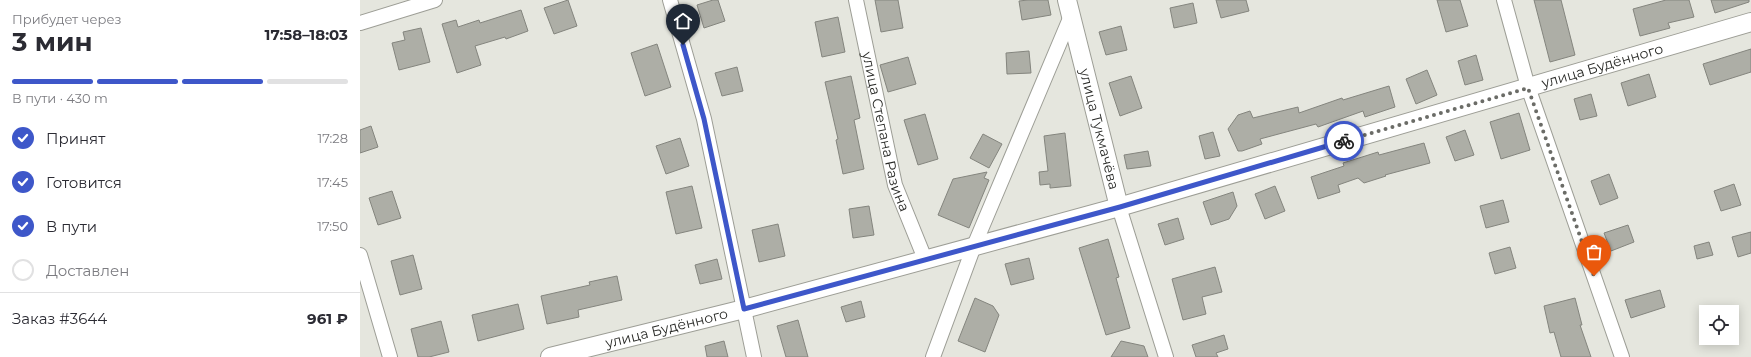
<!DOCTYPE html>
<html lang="ru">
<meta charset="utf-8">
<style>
body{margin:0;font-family:Montserrat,sans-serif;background:#f2f2f3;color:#2b2b33;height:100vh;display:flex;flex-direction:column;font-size:15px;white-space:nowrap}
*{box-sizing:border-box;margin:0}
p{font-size:13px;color:#7c7c81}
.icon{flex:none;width:22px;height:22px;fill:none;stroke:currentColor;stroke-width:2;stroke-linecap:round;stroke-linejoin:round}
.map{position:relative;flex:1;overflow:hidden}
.sheet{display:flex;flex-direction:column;background:#fff;width:360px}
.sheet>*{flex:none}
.buttons{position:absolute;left:1339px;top:305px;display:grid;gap:8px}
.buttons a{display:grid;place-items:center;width:40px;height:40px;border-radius:0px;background:#fff;box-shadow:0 2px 10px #0003;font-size:20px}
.pin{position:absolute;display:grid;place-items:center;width:34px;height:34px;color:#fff;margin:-41px -17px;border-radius:50% 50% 50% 0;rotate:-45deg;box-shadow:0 0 4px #0007}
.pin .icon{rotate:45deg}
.courier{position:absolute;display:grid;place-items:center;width:40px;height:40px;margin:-20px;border:3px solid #3e57c9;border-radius:50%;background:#fff;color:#222;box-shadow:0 1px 5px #0007}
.head em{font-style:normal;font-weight:700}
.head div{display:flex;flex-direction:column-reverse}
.head{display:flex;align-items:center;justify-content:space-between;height:68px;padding:0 12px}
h1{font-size:26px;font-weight:700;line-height:30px}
.bar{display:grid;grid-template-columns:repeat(4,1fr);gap:6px 4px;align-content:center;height:48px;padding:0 12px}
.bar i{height:5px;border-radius:3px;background:#e1e1e2}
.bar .active{background:#3e57c9}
.bar p{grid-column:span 4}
.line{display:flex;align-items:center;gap:10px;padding:0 12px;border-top:1px solid #e1e1e2}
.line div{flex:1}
ol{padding:0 12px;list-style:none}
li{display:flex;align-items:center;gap:12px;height:44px}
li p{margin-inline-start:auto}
li .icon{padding:4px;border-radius:50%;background:#3e57c9;color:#fff;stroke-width:4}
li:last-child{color:#7c7c81}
li i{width:22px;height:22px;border:2px solid #e1e1e2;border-radius:50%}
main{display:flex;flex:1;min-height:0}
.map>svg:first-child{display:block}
</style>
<main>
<section class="sheet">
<div class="head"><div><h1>3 мин</h1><p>Прибудет через</p></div><em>17:58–18:03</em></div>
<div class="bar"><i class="active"></i><i class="active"></i><i class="active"></i><i></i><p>В пути · 430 m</p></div>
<ol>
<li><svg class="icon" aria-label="check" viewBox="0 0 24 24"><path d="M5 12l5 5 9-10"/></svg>Принят<p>17:28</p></li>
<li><svg class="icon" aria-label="check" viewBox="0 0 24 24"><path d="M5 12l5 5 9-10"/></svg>Готовится<p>17:45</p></li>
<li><svg class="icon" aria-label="check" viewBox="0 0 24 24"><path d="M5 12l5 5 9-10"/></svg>В пути<p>17:50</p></li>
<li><i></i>Доставлен</li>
</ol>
<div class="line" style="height:52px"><div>Заказ #3644</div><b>961 ₽</b></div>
</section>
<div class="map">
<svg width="1391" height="357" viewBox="0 0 1391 357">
<rect width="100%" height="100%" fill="#e5e6de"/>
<!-- building -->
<g fill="#adaea6" stroke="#84857e">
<polygon points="208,0 217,26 194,34 184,8"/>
<polygon points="353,0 358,0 365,21 344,28 337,5"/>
<polygon points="515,0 538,0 543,28 521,32"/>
<polygon points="668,0 688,0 691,15 662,20 659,1"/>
<polygon points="856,0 886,0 889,11 861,18"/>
<polygon points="1077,0 1100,0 1108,26 1086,32"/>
<polygon points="1174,0 1201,0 1215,55 1190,62"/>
<polygon points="1306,0 1329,0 1334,17 1308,23 1310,28 1280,36 1273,9"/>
<polygon points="1351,0 1389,0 1389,2 1355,13"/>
<polygon points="833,3 837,23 814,28 810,8"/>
<polygon points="161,10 168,31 146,39 145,37 115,46 121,65 97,73 82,24 96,20 98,27 119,20 120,23"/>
<polygon points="478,17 485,52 462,57 455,22"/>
<polygon points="761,26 767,50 746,55 739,32"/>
<polygon points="61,28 70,62 39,70 32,43 45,40 43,32"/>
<polygon points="297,44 311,87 285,96 271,53"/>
<polygon points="1391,49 1391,72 1350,85 1343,64"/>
<polygon points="669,51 671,73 647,74 646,53"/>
<polygon points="1116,55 1123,80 1105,85 1098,61"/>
<polygon points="548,57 556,84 528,92 520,65"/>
<polygon points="377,67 383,91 362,96 355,73"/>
<polygon points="1067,70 1077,95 1056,104 1046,79"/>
<polygon points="1289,74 1296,97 1268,106 1261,83"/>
<polygon points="491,76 500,118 494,120 504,169 483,174 476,140 478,139 465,82"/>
<polygon points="771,76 782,108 760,116 749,83"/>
<polygon points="1029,86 1035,107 1005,117 1003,111 958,127 956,124 900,139 902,144 882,151 878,151 868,129 878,115 890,111 893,118 938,107 939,113 982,98 983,100"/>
<polygon points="1231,94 1237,116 1220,120 1214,99"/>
<polygon points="1159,113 1170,150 1141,159 1130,122"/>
<polygon points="565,114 578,159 558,165 544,120"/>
<polygon points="11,126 18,147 0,153 0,130"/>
<polygon points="1105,130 1114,155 1095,161 1086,137"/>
<polygon points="853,132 860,156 845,159 839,136"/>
<polygon points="705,133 711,186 690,188 690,184 680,185 679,172 688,171 684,136"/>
<polygon points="623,134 642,144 629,168 610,158"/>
<polygon points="320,138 329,166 306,174 296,146"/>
<polygon points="1064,143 1070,163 1025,175 1026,176 1004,183 998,178 978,185 980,192 958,199 951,177 984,166 983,163 1018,152 1019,155"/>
<polygon points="788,151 791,166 767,169 764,155"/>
<polygon points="627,172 624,178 629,180 609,228 578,215 593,179"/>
<polygon points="1249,174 1258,198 1240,205 1231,181"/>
<polygon points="1374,184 1381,205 1361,211 1354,191"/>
<polygon points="332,186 342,228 316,234 306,192"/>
<polygon points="915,186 925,211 905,219 895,194"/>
<polygon points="32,191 41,218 18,225 9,198"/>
<polygon points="873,192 877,206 869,219 851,225 843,202"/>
<polygon points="1143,200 1149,222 1126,228 1120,206"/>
<polygon points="509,206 514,235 493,238 489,209"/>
<polygon points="818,218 824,239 805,245 798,224"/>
<polygon points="418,224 425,256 399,262 392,230"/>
<polygon points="1268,225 1274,242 1251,251 1244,233"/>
<polygon points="1391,232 1391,253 1378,257 1372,237"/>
<polygon points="748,239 759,277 756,278 770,328 746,335 719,248"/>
<polygon points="1349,242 1353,255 1337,259 1334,246"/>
<polygon points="1150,247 1156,268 1135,274 1129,253"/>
<polygon points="53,255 62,289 40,295 31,261"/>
<polygon points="669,258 674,279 651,285 645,264"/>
<polygon points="357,259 362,279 340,284 335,265"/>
<polygon points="855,267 862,292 842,297 846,314 823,320 812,279"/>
<polygon points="257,276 262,300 218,310 219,317 187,324 181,296 230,285 229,282"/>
<polygon points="1300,290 1305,307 1271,318 1265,300"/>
<polygon points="615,298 633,306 639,315 625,352 598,341"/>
<polygon points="1215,298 1222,325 1220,325 1231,357 1201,357 1194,332 1190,333 1184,306"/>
<polygon points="501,301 505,317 486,322 481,307"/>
<polygon points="158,304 164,329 118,341 112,315"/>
<polygon points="438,320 448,357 426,357 417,326"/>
<polygon points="81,321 89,352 69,357 58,357 51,329"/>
<polygon points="864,335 868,349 856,353 858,357 836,357 832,345"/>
<polygon points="364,341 368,357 347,357 345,346"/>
<polygon points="761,341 784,346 788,357 751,357"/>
</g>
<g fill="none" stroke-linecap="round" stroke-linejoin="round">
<!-- minor casing -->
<g stroke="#9d9e96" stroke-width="16">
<g id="minor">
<polyline points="310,0 344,119 394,357"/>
<path id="s1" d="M 496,0 L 535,185 L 565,259"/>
<polyline points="1144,0 1168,87 1262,357"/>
<polyline points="0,23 75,0"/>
<polyline points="759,207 806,357"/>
<polyline points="0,255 30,357"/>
<polyline points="573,357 614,246 711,16"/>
</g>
</g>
<!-- tertiary casing -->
<g stroke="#9d9e96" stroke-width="20">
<g id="tertiary">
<path id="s2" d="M 707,0 L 759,207"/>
<path id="s3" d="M 190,357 L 384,309 L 759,207 L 1391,22"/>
</g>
</g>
<!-- minor -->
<use href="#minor" stroke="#fff" stroke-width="14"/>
<!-- tertiary -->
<use href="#tertiary" stroke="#fff" stroke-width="18"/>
</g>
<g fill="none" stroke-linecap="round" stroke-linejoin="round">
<!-- done -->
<polyline stroke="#6b6c67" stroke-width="4" stroke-dasharray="0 7.2" points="984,141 1168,88 1234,276"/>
<!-- route -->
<polyline stroke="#3e57c9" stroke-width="5" points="323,45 344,119 384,309 760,207 984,141"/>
</g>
<g text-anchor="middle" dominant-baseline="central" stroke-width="4" stroke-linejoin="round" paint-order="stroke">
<!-- street labels -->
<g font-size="14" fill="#292a27" stroke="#fff">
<text stroke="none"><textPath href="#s3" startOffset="1092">улица Будённого</textPath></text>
<text stroke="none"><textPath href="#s2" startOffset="133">улица Тукмачёва</textPath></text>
<text stroke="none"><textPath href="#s1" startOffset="135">улица Степана Разина</textPath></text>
<text stroke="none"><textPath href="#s3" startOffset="120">улица Будённого</textPath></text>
</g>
</g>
</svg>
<div class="buttons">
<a><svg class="icon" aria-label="locate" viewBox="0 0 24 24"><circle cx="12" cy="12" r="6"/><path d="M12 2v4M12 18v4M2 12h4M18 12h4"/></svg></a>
</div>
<div class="pin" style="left:1234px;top:276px;background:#ea580c"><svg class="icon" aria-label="bag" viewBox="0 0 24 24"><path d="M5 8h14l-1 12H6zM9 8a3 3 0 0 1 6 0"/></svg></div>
<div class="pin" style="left:323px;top:45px;background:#1f2937"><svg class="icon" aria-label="home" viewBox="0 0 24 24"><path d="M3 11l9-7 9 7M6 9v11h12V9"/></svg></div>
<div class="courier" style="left:984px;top:141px"><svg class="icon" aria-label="bike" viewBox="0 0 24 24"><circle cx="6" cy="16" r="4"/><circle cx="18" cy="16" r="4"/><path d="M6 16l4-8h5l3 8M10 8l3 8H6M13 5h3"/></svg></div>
</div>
</main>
